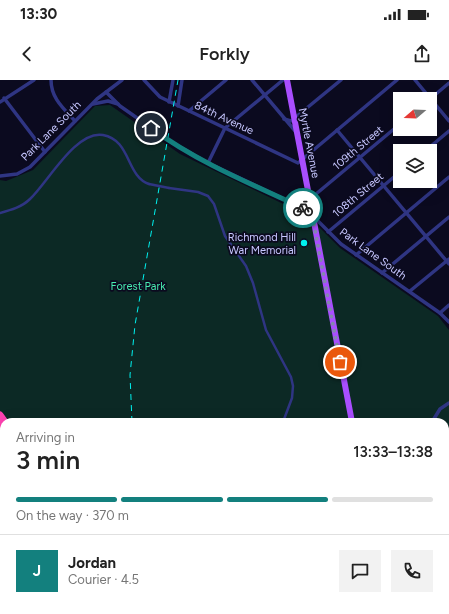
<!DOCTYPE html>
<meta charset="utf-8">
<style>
body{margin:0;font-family:Figtree,sans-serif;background:#f2f2f2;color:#222;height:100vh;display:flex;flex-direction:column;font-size:15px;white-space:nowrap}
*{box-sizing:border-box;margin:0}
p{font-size:13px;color:#767676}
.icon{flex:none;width:22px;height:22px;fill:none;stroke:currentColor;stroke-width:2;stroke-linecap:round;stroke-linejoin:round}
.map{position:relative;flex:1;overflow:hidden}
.sheet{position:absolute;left:0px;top:338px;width:449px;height:196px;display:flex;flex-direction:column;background:#fff;border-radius:12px 12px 0 0;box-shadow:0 4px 16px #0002}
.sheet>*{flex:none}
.needle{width:26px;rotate:251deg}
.fabs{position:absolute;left:393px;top:12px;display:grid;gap:8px}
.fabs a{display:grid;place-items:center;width:44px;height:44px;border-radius:0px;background:#fff;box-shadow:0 4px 16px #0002;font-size:20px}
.pin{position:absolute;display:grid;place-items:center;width:34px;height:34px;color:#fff;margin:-17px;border:2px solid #fff;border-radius:50%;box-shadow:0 1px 4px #0007}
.courier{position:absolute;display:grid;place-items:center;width:40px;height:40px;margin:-20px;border:3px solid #13807e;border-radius:50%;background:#fff;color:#222;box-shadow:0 1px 5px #0007}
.overview em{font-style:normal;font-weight:600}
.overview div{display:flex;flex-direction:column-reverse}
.overview{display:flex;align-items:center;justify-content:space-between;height:68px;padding:0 16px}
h1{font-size:26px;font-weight:600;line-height:30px}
.bar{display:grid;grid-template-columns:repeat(4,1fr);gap:6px 4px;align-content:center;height:48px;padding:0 16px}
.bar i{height:5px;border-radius:3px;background:#e0e0e0}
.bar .active{background:#13807e}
.bar p{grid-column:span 4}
.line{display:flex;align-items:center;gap:10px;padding:0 16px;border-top:1px solid #e0e0e0}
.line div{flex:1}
.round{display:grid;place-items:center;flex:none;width:42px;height:42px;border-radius:0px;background:#f2f2f2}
.status{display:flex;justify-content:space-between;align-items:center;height:28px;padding:0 20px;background:#fff;direction:ltr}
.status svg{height:11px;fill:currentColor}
header{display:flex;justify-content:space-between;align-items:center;height:52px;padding:0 16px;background:#fff;font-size:18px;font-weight:600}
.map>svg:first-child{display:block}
</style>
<div class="status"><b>13:30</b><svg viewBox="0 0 49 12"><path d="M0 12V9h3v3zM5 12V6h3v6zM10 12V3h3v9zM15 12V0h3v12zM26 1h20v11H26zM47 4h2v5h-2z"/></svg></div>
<header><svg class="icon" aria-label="back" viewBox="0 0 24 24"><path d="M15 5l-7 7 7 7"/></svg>Forkly<svg class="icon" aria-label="share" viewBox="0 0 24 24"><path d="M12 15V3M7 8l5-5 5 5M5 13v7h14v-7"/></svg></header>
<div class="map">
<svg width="449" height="534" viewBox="0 0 449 534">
<rect width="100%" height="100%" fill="#0b0a1f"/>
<!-- green -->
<polygon fill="#0c2925" points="110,25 180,74 308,136 340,168 438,236 449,250 449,534 59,534 57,530 445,530 445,342 4,342 4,388 0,382 0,100 6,101 33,90 95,26"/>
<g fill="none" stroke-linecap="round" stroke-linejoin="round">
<!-- pedestrian -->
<g stroke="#2f3583" stroke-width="2.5">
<polyline points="169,108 198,112 208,116 214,124 225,156 246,186 253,203 266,250 291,297 293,306 292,318 283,342"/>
<path d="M 0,133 C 11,130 22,127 30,119 C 48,102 76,50 103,55 C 131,60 126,96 149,104"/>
<polyline points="445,473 449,476"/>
</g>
<!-- minor -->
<g stroke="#2f3583" stroke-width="3.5">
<path d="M 51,0 C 51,18 63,28 75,41"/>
<polyline points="144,0 160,17 298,83 397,0"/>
<polyline points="252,0 296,52"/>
<polyline points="415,0 449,41"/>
<polyline points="106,12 120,26 160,54"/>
<polyline points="4,18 45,72"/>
<polyline points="430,19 449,3"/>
<polyline points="0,22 34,0"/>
<polyline points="169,22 173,0"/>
<polyline points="93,24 108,21 118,24"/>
<polyline points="178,26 182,0"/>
<polyline points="189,31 226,0"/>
<polyline points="284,39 291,41 341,0"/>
<polyline points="337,50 449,184"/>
<polyline points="173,63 208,83 307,130 341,164 440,233 449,242"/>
<polyline points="425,71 449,51"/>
<polyline points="208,83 225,48 283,0"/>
<polyline points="0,96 17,94 30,87 97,19 122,0"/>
<polyline points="310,119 400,44"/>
<polyline points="328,152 400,92"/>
<polyline points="356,175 449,97"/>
<polyline points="382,193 449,137"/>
<polyline points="410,211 449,179"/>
<polyline points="440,233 449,225"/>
<polyline points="432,342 440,329 449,323"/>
<polyline points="0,408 4,415"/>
<polyline points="0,446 4,446"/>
<polyline points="0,484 4,484"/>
<polyline points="0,520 4,520"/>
<polyline points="43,530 45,534"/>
</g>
<!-- secondary -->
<g stroke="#5e6cff" stroke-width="5">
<polyline points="0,390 4,395"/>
<polyline points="0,400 4,407"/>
<polyline points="46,530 48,534"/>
<polyline points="52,530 54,534"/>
</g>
<!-- primary -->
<g stroke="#a94eff" stroke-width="6">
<polyline points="287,0 352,342"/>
<polyline points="388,530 388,534"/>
</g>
<!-- motorway -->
<g stroke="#ff42b2" stroke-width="7">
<polyline points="0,335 5,342"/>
<polyline points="0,342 4,349"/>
<polyline points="85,530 87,534"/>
</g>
<!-- rail -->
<g stroke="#00f2ef" stroke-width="1" stroke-dasharray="6 5" stroke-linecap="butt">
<polyline points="132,342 130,295 135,245 178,0"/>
<polyline points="142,530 142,534"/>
</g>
<!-- pedestrian-bridge -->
<polyline stroke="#2f3583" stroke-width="2.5" points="149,104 169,108"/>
<!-- minor-bridge -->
<polyline stroke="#2f3583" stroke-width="3.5" points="160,54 173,63"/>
</g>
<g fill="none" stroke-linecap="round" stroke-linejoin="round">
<!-- done -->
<polyline stroke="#8585b1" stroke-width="4" stroke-dasharray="0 7.2" points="303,128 312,134 340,282"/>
<!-- route -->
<path stroke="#13807e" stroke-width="5" d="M 151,48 C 197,82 251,104 303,128"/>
</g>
<!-- markers -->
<circle fill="#00f2ef" stroke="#0b0a1f" stroke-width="1.5" cx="304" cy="163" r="4"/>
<g text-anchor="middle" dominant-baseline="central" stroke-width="3.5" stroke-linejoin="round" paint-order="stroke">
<!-- street labels -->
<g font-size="11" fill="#c7c7ff" stroke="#0b0a1f">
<text transform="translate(224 38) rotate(25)">84th Avenue</text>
<text transform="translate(51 51) rotate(-45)">Park Lane South</text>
<text transform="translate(309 63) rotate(79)">Myrtle Avenue</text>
<text transform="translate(358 68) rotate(-40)">109th Street</text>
<text transform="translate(358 115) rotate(-40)">108th Street</text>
<text transform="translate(373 174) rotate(36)">Park Lane South</text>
</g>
<!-- poi labels -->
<g font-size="11" fill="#c7c7ff" stroke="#0b0a1f" text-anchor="end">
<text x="296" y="157">Richmond Hill<tspan x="296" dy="13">War Memorial</tspan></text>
</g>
<!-- park labels -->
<g font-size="11" fill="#47ecb0" stroke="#0b0a1f">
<text x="138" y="206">Forest Park</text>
</g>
</g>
</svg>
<div class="fabs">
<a><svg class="needle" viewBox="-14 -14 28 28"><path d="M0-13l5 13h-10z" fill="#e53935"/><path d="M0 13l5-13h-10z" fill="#767676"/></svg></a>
<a><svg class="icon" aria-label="layers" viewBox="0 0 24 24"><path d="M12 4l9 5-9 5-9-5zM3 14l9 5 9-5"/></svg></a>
</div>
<div class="pin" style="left:340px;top:282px;background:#ea580c"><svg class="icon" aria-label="bag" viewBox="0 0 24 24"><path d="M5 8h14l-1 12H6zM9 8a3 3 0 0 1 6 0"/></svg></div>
<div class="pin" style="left:151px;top:48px;background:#1f2937"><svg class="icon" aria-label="home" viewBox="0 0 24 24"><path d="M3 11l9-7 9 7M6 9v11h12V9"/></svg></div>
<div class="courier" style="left:303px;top:128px"><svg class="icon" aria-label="bike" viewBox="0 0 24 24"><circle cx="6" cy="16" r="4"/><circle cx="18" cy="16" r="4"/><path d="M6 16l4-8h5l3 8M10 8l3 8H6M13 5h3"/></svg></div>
<section class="sheet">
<div class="overview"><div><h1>3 min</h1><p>Arriving in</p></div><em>13:33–13:38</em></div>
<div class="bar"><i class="active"></i><i class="active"></i><i class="active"></i><i></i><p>On the way · 370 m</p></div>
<div class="line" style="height:72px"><b class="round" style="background:#13807e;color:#fff">J</b><div><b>Jordan</b><p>Courier · 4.5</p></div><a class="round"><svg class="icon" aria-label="chat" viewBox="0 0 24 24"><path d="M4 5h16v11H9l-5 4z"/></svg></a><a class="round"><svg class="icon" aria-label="phone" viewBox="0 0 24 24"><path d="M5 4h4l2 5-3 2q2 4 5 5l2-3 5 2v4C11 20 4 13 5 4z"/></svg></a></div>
</section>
</div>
